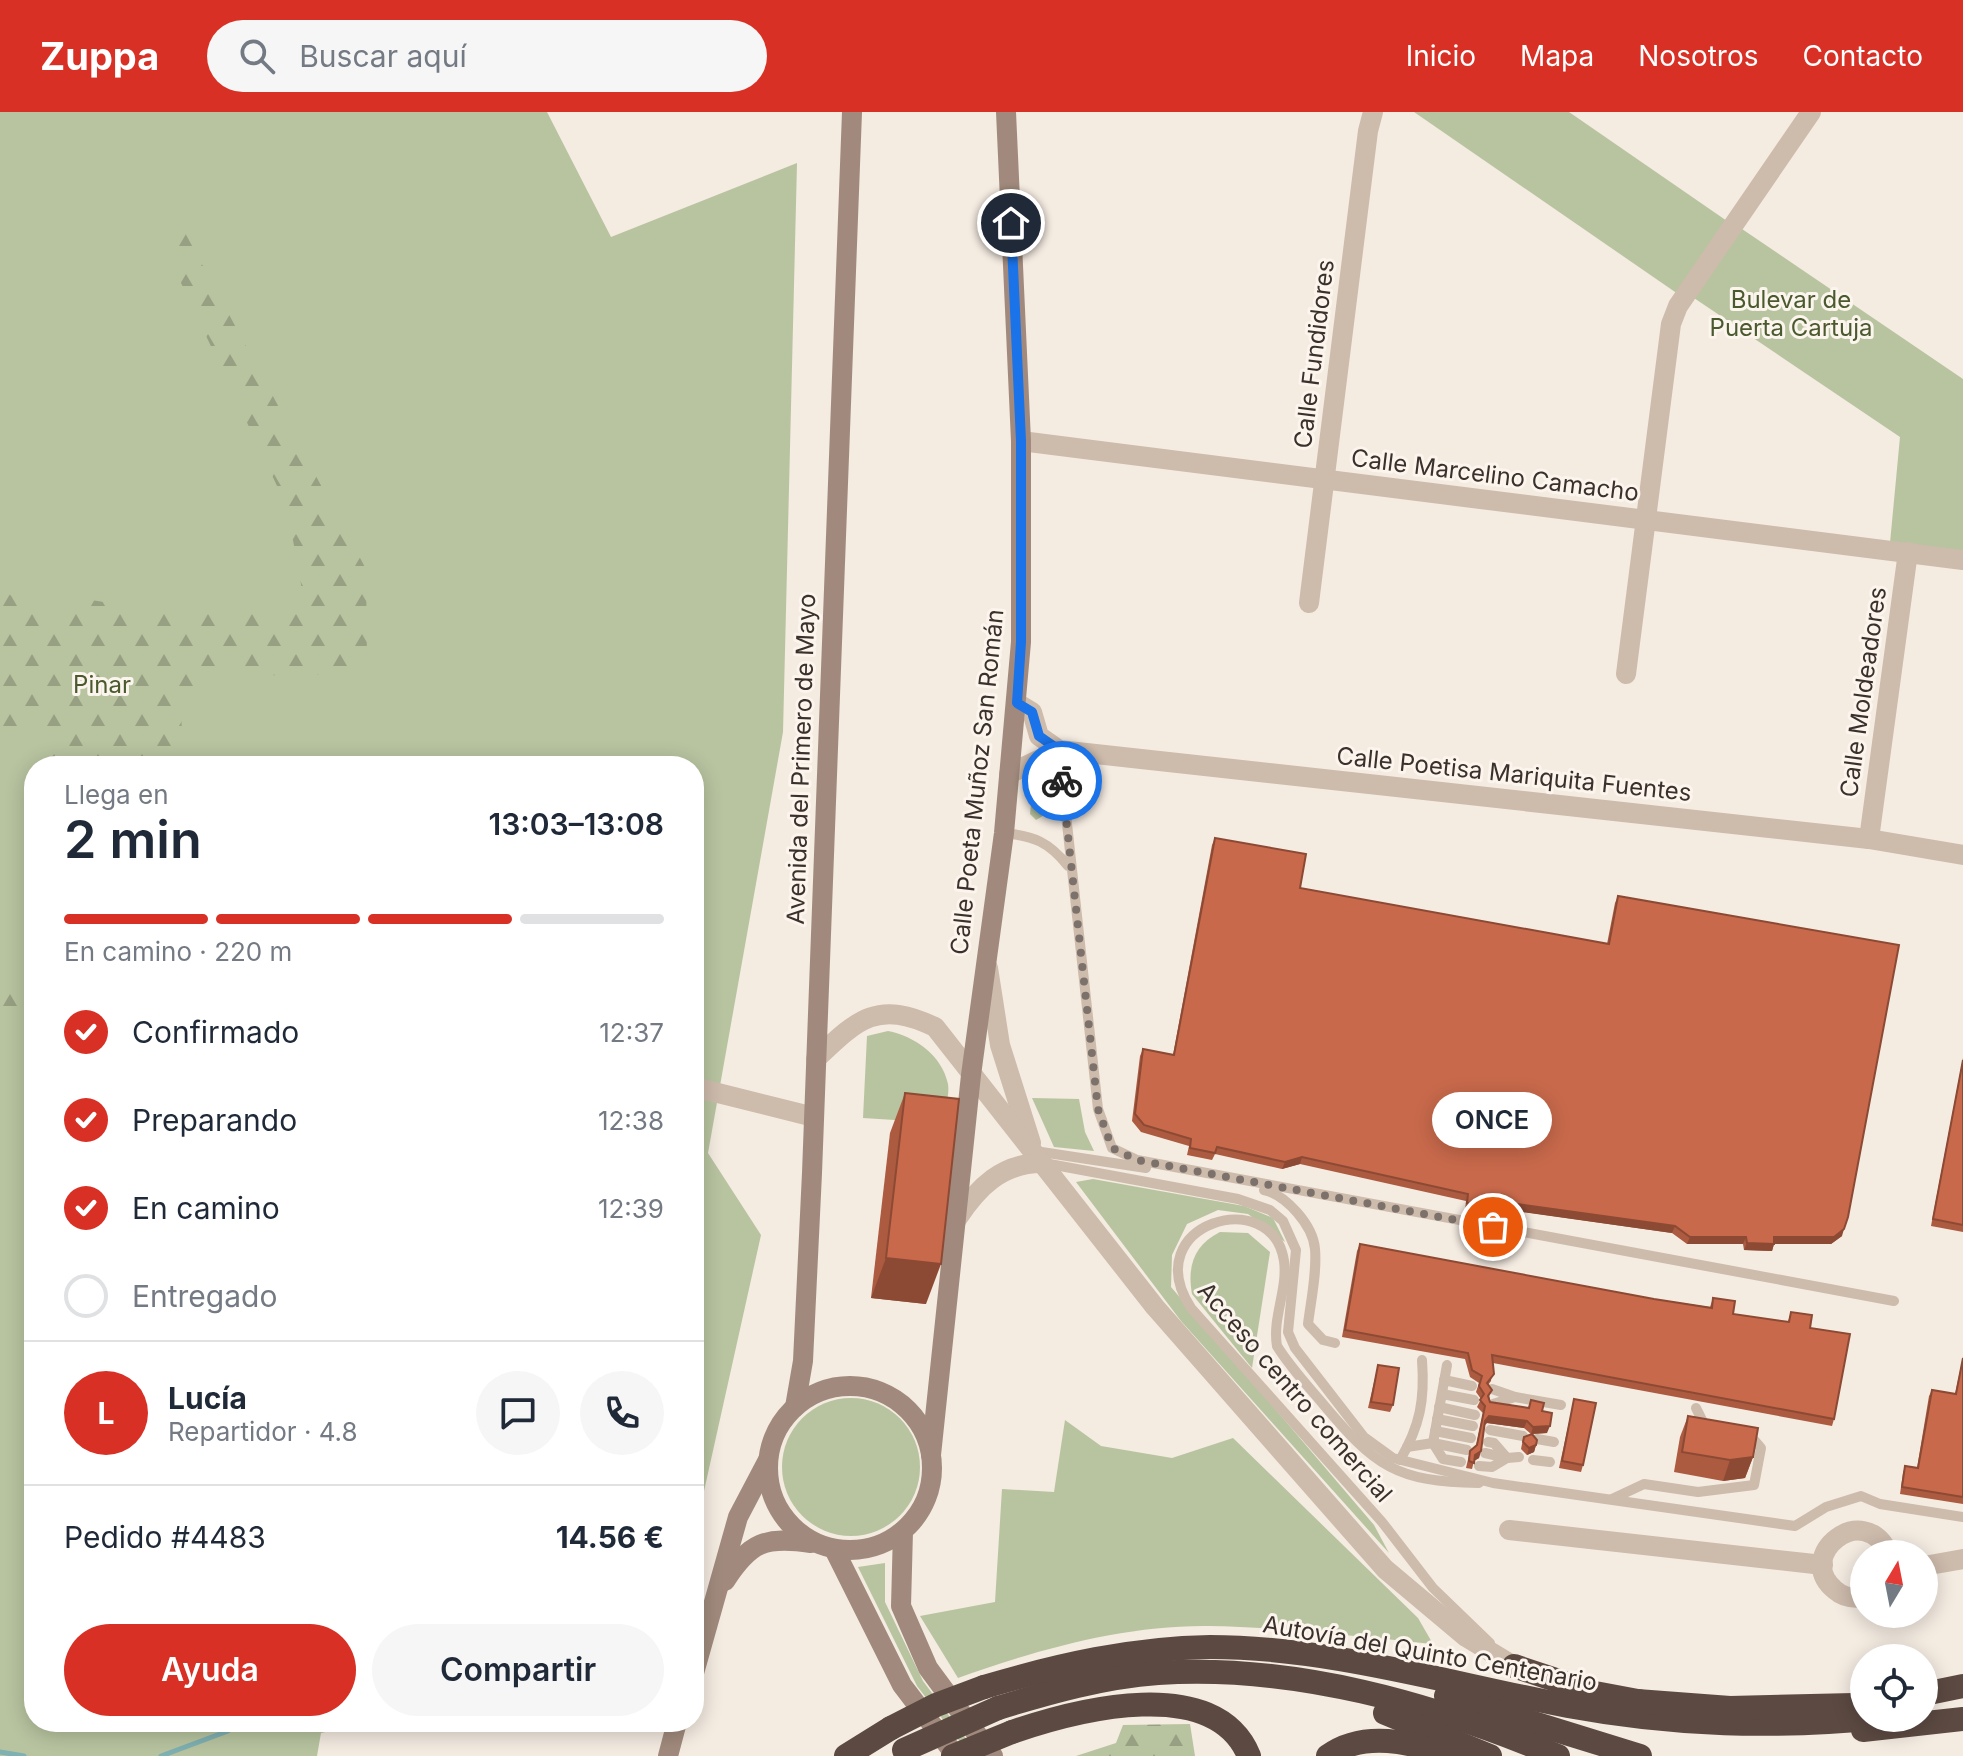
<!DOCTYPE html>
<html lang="es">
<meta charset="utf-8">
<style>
body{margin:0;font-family:Inter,sans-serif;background:#f6f6f7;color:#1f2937;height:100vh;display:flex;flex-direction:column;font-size:30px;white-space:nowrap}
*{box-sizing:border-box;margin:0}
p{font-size:26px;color:#747a83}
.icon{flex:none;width:44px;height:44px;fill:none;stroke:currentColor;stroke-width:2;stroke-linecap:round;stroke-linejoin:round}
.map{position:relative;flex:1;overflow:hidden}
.side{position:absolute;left:24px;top:644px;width:680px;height:976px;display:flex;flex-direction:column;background:#fff;border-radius:32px;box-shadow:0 4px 20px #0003}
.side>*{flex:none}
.needle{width:52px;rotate:10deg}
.buttons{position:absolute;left:1850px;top:1428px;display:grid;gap:16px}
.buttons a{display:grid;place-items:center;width:88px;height:88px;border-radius:50%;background:#fff;box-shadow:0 4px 20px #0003;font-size:40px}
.pin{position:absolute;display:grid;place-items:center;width:68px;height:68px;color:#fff;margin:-34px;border:4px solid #fff;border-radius:50%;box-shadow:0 2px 8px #0007}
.courier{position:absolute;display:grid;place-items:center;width:80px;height:80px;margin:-40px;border:6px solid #1a73e8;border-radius:50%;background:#fff;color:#222;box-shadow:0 2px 10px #0007}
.bubble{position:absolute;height:56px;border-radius:28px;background:#fff;box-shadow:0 4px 20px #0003;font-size:26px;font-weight:600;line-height:56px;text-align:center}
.headline em{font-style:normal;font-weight:600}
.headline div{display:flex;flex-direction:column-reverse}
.headline{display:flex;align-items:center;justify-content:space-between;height:136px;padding:0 40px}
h1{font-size:52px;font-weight:600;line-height:60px}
.bar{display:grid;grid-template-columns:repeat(4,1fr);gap:12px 8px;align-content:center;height:96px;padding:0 40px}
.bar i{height:10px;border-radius:6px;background:#e0e1e3}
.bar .current{background:#d93025}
.bar p{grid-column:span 4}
.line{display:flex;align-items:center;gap:20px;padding:0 40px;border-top:2px solid #e0e1e3}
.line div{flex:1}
.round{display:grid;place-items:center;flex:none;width:84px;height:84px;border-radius:42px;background:#f6f6f7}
ol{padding:0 40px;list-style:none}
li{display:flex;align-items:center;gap:24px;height:88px}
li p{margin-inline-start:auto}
li .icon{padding:8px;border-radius:50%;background:#d93025;color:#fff;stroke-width:4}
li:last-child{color:#747a83}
li i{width:44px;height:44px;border:4px solid #e0e1e3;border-radius:50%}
.cta{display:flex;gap:16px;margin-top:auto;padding:16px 40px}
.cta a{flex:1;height:92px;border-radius:48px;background:#d93025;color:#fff;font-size:32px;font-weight:600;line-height:92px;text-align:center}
.cta a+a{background:#f6f6f7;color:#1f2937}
header{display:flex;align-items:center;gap:48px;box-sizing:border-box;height:112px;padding:0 40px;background:#d93025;color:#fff}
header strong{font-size:38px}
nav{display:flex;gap:44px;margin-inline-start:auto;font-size:28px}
.search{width:560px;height:72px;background:#f6f6f7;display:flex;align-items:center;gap:20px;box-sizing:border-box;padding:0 28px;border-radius:44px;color:#747a83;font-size:30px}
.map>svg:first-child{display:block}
</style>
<header>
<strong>Zuppa</strong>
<div class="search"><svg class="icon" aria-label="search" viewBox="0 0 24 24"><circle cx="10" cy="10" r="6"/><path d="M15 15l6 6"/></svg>Buscar aquí</div>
<nav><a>Inicio</a><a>Mapa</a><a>Nosotros</a><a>Contacto</a></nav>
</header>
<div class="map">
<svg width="1963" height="1644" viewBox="0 0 1963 1644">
<defs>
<pattern id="forest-firs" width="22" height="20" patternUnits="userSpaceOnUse" patternTransform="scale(2)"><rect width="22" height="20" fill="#b8c4a0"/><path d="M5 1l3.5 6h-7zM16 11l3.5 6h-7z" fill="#97a083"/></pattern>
</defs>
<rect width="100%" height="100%" fill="#f4ebe1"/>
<!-- green -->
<g fill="#b8c4a0">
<polygon points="0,0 547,0 611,125 797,51 783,620 708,1041 761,1123 694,1424 694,654 34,654 34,1610 370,1610 321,1621 317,1644 0,1644"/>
<polygon points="1414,0 1569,0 1727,109 1678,182"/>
<polygon points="1742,117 1963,267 1963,440 1890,431 1900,325 1694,186"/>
<path d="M 1055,672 C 1059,692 1053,698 1036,708 L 1030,702 L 1032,683 Z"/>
<path d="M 888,919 C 914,924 942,943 948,972 C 950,983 944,1000 942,1011 L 863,1006 L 867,924 Z"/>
<polygon points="1032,986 1079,987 1085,1020 1094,1039 1054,1035"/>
<polygon points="1093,1067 1244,1094 1273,1106 1285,1130 1248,1102 1218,1098 1187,1112 1172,1143 1171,1175 1374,1413 1389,1441 1181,1209 1076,1070"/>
<path d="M 1220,1120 L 1248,1121 L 1270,1140 L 1252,1256 L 1192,1182 C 1187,1154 1194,1133 1220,1120 Z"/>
<circle cx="851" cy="1355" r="69"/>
<path d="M 1065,1308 L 1101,1334 L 1172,1346 L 1233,1326 L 1418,1506 L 1433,1532 C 1359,1525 1283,1515 1208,1514 C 1124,1513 1036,1538 958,1566 L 920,1504 L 995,1490 L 1002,1377 L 1054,1380 Z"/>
<polygon points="885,1451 885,1490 923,1569 979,1644 971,1644 917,1574 858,1455"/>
</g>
<!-- forest -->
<g fill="url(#forest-firs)">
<path d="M 183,117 L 366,457 L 367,549 L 306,566 L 225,559 L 180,584 L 184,654 L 45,654 L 33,610 L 0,629 L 0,476 L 47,508 L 79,486 C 155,499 230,506 306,500 L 287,395 L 164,135 Z"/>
<polygon points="0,861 34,867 34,901 0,898"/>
<polygon points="1190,1612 1195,1644 1076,1644 1116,1631 1123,1613"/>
</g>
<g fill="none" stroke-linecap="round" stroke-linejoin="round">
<!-- stream -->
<g stroke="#7fb0b2" stroke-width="5">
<polyline points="0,1640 24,1644"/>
<polyline points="161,1644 228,1619"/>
</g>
<!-- service -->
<g stroke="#cdbbac" stroke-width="10">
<polyline points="1059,638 1098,997 1112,1036 1137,1048 1894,1189"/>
<path d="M 1004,721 C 1034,724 1049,730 1068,754"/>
<polyline points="1035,1039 1146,1056"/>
<polyline points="1044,1051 1238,1087 1270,1098 1283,1109 1296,1138 1288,1220 1295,1236 1364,1325 1393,1346 1493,1371 1795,1414 1826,1395 1861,1384 1880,1392 1963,1405"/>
<path d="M 1264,1078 C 1286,1083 1313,1113 1315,1137 C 1317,1161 1311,1188 1308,1212 L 1323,1228 L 1335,1231"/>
<polyline points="1447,1253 1433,1331 1443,1347 1461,1350"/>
<polyline points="1444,1268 1472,1274"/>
<polyline points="1492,1277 1515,1285"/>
<polyline points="1442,1282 1474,1288"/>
<polyline points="1493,1292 1515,1285 1561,1293"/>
<polyline points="1439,1295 1475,1303"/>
<polyline points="1696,1296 1707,1318"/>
<polyline points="1437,1307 1473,1314"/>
<polyline points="1490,1318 1523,1324"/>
<polyline points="1435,1319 1471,1326"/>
<polyline points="1537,1327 1554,1330"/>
<polyline points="1488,1330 1494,1331 1507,1346"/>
<polyline points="1407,1335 1433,1331 1467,1338"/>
<polyline points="1485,1341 1507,1346"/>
<path d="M 1400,1348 C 1420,1314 1425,1288 1422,1248"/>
<polyline points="1533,1348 1550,1350"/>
<polyline points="1479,1354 1492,1355 1507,1346 1519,1345"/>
<path d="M 1479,1371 C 1396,1370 1375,1354 1323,1292 C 1307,1273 1290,1255 1277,1234 C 1272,1206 1288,1177 1284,1149 C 1272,1071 1136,1112 1191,1196 L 1382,1410 L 1433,1476 L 1490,1531"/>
<polyline points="1612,1387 1644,1372 1698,1380 1754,1373 1761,1336 1755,1329 1745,1327"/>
</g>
<!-- minor -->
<g stroke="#cdbbac" stroke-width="20">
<polyline points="1021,329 1963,448"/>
<polyline points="1309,491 1368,19 1373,0"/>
<polyline points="1626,562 1671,212 1678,194 1811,0"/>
<polyline points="1017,591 1032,600 1039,624 1059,638 1869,727 1963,743"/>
<polyline points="1009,662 1059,638"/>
<polyline points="1869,727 1908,440"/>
<polyline points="988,856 1000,933 1031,1031"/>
<path d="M 816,947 C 857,908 877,887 935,915 L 1155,1195 L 1385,1457 L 1466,1525 L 1514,1554"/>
<polyline points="694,975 814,1005"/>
<path d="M 957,1107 C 978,1075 1002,1051 1042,1051"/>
<polyline points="1509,1418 1823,1453"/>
<polyline points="1924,1454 1963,1447"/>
<path d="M 1864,1485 C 1853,1487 1843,1485 1835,1478 C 1793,1444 1864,1386 1889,1442"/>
</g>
<!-- secondary -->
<g stroke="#a18a7d" stroke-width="20">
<circle cx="850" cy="1356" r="82"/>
<polyline points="795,1295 803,1249 812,1061 852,0"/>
<polyline points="931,1343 971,963 1004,721 1021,530 1021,329 1006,0"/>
<polyline points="903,1419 901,1494 928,1556 993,1644"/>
<polyline points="834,1437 902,1573 956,1644"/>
<path d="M 725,1469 C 750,1430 765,1424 811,1431"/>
<polyline points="694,1561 738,1405 768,1348"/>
<polyline points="668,1644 677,1610"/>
</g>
<!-- motorway -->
<g stroke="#5c4a42" stroke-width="24">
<polyline points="1514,1554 1595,1581 1643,1590"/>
<path d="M 984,1575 C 1058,1553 1133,1536 1210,1535 C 1330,1535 1451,1572 1568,1594 C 1676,1614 1773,1616 1881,1606"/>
<polyline points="1924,1582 1963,1574"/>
<polyline points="1446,1584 1640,1644"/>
<polyline points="1637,1589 1730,1596 1854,1593"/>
<path d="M 998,1596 C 1050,1580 1103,1565 1158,1561 C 1295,1552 1433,1592 1558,1644"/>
<polyline points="1385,1601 1490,1644"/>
<polyline points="1863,1618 1963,1607"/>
<path d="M 1012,1620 C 1076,1598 1215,1561 1249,1644"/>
<polyline points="846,1644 891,1616"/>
<path d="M 1328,1644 C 1364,1618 1411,1630 1450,1644"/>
</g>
<!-- motorway-bridge -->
<g stroke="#5c4a42" stroke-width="24">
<polyline points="891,1616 936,1593 984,1575"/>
<polyline points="904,1638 998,1596"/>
<polyline points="953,1644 1012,1620"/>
</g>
</g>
<!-- wall -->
<g fill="#ac5a40">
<polygon points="1215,726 1300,776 1607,832 1615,791 1618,784 1842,1124 1831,1132 1774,1132 1772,1139 1744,1138 1743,1132 1687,1132 1672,1121 1495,1096 1492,1103 1465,1098 1466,1089 1300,1052 1282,1057 1215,1042 1212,1048 1187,1043 1189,1034 1141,1020 1132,1009 1140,944 1143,937 1173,943 1212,733"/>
<polygon points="1963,946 1963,1120 1931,1114"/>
<polygon points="905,981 926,1192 871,1186 890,1021"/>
<polygon points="1360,1132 1654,1187 1710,1195 1713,1186 1733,1202 1788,1210 1791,1200 1810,1216 1834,1307 1832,1314 1493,1251 1491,1269 1488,1273 1490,1290 1528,1296 1531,1288 1542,1299 1547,1321 1532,1322 1536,1333 1534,1340 1527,1343 1521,1337 1522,1332 1524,1325 1531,1322 1524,1316 1487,1311 1484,1313 1479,1346 1474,1349 1472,1357 1466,1356 1470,1339 1476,1334 1483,1301 1477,1295 1481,1287 1476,1280 1479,1271 1470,1265 1465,1247 1342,1225 1357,1139"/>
<polygon points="1963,1245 1963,1392 1900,1382 1903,1361 1905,1354 1917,1356 1929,1284 1932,1278 1955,1282"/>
<polygon points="1378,1253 1393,1293 1390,1300 1368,1296"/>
<polygon points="1574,1287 1583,1353 1581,1360 1559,1356"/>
<polygon points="1688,1304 1753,1345 1745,1366 1723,1369 1674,1360 1680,1325"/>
</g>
<!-- shaded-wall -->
<g fill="#8c4a34">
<polygon points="1302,1045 1300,1052 1282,1057 1285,1050"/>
<polygon points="1496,1089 1675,1114 1672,1121 1493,1096"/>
<polygon points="1844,1117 1842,1124 1831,1132 1774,1132 1772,1139 1744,1138 1747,1131 1774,1125"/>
<polygon points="1690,1125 1746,1125 1743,1132 1687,1132"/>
<polygon points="886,1146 941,1152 926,1192 871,1186"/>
<polygon points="1489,1304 1527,1309 1524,1316 1487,1311 1482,1316 1485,1309"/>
<polygon points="1550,1314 1547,1321 1531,1322 1533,1315"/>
<polygon points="1536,1333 1534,1340 1527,1343 1529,1336"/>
<polygon points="1481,1339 1479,1346 1472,1350 1475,1343"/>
<polygon points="1753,1345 1745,1366 1723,1369 1730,1348"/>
</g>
<!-- building -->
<g fill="#c8694b" stroke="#8c4a34" stroke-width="2">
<polygon points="1215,726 1306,742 1300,776 1609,832 1618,784 1899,833 1848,1105 1844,1117 1834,1125 1774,1125 1774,1132 1747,1131 1746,1125 1690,1125 1675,1114 1496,1089 1495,1096 1467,1091 1468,1082 1302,1045 1285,1050 1217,1035 1215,1041 1190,1036 1191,1027 1144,1013 1135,1002 1143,937 1174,943"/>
<polygon points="1963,948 1963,1113 1933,1107"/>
<polygon points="905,981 959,987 941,1152 886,1146"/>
<polygon points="1360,1132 1654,1187 1712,1196 1713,1186 1735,1189 1733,1202 1789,1210 1791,1200 1812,1203 1810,1216 1850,1222 1834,1307 1492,1243 1494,1262 1487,1271 1492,1278 1488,1284 1490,1290 1529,1296 1531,1288 1544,1291 1542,1299 1552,1301 1550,1314 1533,1315 1527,1309 1489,1304 1485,1309 1481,1339 1475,1343 1474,1351 1469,1349 1470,1339 1477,1333 1485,1294 1480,1288 1484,1282 1479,1274 1482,1264 1472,1258 1468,1241 1345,1218"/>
<polygon points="1963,1246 1963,1385 1902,1375 1905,1354 1918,1356 1932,1278 1956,1282"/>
<polygon points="1378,1253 1399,1256 1393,1293 1371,1290"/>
<polygon points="1574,1287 1596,1291 1583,1353 1562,1349"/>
<polygon points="1688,1304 1758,1316 1753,1345 1730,1348 1682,1340"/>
<polygon points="1532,1322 1537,1328 1536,1333 1529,1336 1523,1330 1524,1325"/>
</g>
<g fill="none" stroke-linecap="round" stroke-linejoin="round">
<!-- done -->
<polyline stroke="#7c716b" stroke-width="8" stroke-dasharray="0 14.4" points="1062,669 1098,997 1112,1036 1137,1048 1493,1115"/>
<!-- route -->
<polyline stroke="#1a73e8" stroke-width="10" points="1011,111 1021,329 1021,530 1017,591 1032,600 1039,624 1059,638 1062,669"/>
</g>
<g text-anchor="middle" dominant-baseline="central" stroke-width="6" stroke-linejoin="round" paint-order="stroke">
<!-- park labels -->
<g font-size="24" fill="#4a5a2e" stroke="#fbf5ee">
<text x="1791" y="187">Bulevar de<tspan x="1791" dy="28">Puerta Cartuja</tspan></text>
<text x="102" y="572">Pinar</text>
</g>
<!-- street labels -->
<g font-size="24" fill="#3b302b" stroke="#fbf5ee">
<text transform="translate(1314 242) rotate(-83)">Calle Fundidores</text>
<text transform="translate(1495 363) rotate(7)">Calle Marcelino Camacho</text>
<text transform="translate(1863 580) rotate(-82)">Calle Moldeadores</text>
<text transform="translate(801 647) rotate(-88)">Avenida del Primero de Mayo</text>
<text transform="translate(1514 662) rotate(6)">Calle Poetisa Mariquita Fuentes</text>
<text transform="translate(977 670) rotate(-84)">Calle Poeta Muñoz San Román</text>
<text transform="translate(1295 1280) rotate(49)">Acceso centro comercial</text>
<text transform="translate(1430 1541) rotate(10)">Autovía del Quinto Centenario</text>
</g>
</g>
</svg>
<div class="buttons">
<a><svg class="needle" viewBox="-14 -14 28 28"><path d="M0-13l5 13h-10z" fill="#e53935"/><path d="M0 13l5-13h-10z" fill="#747a83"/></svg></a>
<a><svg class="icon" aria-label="locate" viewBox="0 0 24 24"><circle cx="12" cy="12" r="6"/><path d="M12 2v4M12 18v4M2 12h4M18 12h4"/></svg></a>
</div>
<div class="pin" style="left:1493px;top:1115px;background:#ea580c"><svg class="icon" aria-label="bag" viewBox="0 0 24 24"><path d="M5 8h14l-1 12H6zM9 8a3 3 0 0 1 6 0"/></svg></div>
<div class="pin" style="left:1011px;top:111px;background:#1f2937"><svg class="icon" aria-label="home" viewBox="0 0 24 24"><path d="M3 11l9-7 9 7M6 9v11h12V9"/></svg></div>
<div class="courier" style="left:1062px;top:669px"><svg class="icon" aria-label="bike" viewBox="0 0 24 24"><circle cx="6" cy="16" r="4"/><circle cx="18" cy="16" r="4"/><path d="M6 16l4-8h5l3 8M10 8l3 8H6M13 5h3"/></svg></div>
<div class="bubble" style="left:1432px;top:980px;width:120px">ONCE</div>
<section class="side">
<div class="headline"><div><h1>2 min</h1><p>Llega en</p></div><em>13:03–13:08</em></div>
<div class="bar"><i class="current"></i><i class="current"></i><i class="current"></i><i></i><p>En camino · 220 m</p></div>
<ol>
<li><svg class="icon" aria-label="check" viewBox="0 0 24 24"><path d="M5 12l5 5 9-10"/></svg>Confirmado<p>12:37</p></li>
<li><svg class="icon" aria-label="check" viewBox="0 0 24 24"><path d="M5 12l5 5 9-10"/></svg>Preparando<p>12:38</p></li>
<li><svg class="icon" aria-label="check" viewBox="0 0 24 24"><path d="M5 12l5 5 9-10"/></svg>En camino<p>12:39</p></li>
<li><i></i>Entregado</li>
</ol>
<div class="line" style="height:144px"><b class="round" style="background:#d93025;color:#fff">L</b><div><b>Lucía</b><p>Repartidor · 4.8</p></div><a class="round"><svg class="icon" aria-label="chat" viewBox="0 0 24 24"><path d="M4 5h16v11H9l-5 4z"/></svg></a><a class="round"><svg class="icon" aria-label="phone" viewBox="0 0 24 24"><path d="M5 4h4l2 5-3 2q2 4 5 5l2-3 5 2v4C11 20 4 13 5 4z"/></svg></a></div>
<div class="line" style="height:104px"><div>Pedido #4483</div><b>14.56 €</b></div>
<div class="cta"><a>Ayuda</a><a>Compartir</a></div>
</section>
</div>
